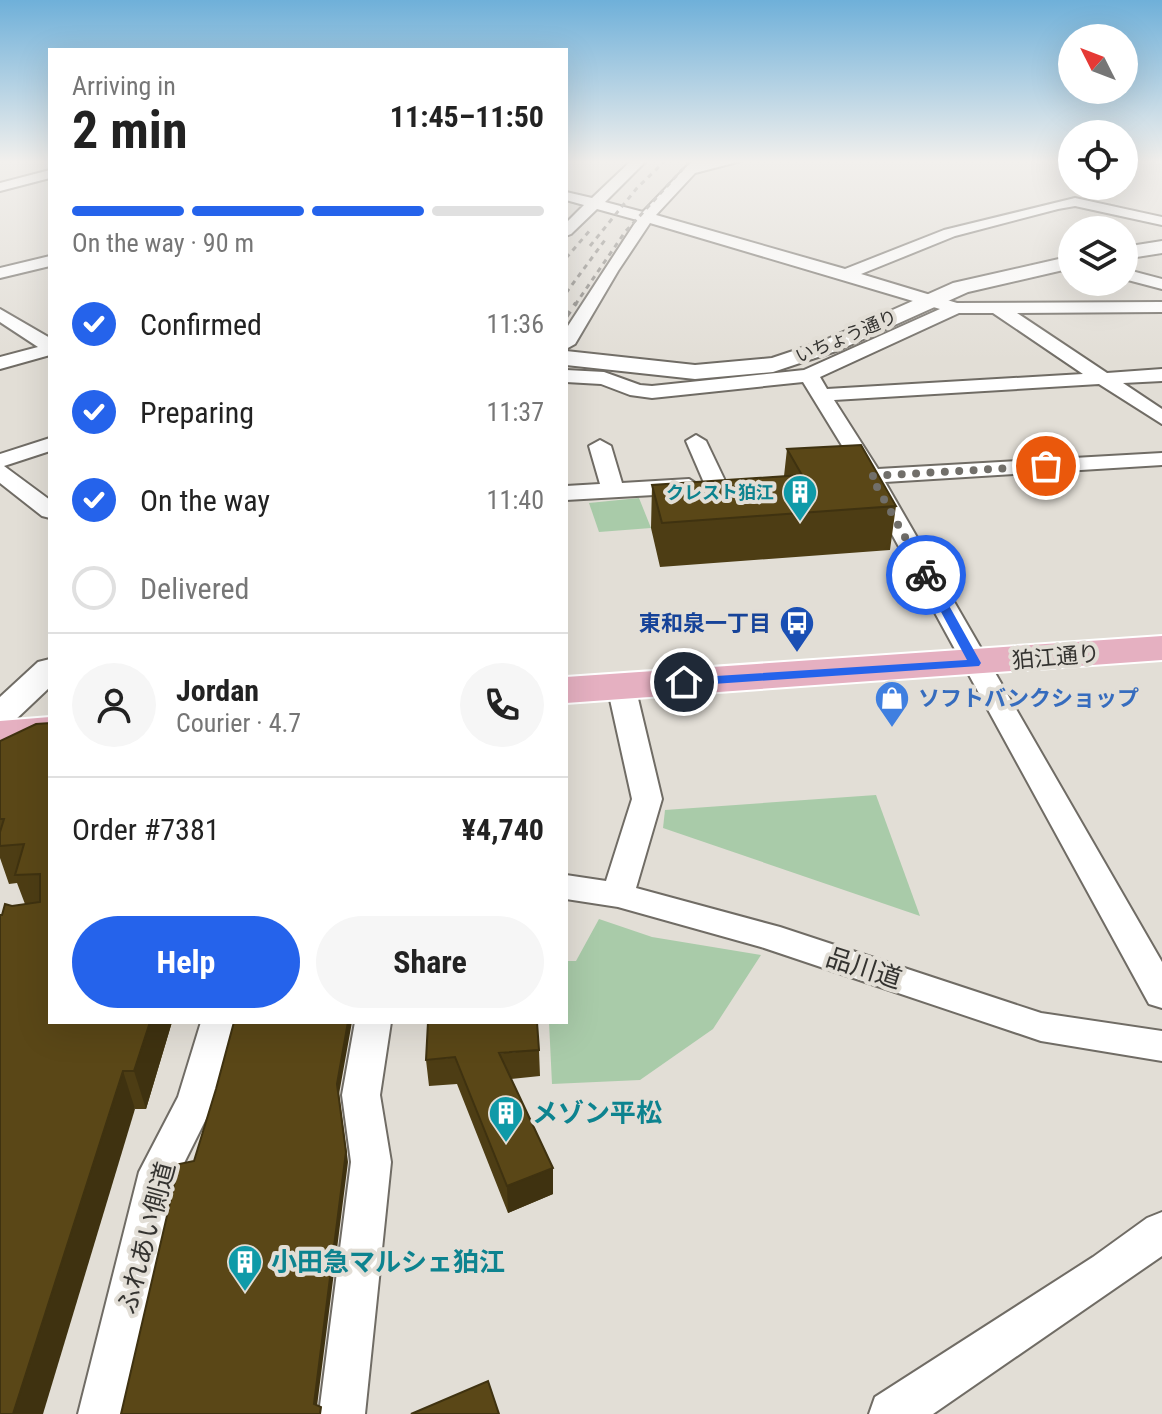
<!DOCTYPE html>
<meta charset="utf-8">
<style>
body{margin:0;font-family:"Roboto Condensed","Noto Sans JP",sans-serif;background:#f6f6f6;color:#222;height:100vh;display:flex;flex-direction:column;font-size:30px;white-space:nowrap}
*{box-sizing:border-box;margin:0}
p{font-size:26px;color:#767676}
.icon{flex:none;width:44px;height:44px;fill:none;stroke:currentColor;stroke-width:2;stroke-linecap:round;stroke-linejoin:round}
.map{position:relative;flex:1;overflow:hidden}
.side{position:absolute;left:48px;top:48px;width:520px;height:976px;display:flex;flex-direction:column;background:#fff;border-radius:0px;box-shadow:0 8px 32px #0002}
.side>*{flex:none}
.needle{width:52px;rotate:312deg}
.fabs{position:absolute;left:1058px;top:24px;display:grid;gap:16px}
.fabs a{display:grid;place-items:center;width:80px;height:80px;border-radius:50%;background:#fff;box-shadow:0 8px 32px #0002;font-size:40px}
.pin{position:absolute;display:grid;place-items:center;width:68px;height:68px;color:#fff;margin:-34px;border:4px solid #fff;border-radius:50%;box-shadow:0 2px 8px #0007}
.courier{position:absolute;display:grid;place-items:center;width:80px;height:80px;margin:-40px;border:6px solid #2563eb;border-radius:50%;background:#fff;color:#222;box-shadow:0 2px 10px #0007}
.head em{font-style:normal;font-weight:700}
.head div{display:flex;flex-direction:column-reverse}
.head{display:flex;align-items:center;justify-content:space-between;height:136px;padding:0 24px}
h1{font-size:52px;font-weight:700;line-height:60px}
.bar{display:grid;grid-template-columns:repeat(4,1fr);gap:12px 8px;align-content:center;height:96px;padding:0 24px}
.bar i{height:10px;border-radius:6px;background:#e0e0e0}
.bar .active{background:#2563eb}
.bar p{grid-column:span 4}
.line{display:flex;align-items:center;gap:20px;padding:0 24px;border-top:2px solid #e0e0e0}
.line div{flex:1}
.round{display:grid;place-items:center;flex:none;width:84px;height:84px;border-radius:42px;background:#f6f6f6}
ol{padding:0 24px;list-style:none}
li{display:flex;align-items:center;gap:24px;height:88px}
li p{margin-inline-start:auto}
li .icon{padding:8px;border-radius:50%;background:#2563eb;color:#fff;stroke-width:4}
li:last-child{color:#767676}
li i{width:44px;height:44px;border:4px solid #e0e0e0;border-radius:50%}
.action{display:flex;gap:16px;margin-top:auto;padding:16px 24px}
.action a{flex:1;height:92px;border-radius:48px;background:#2563eb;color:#fff;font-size:32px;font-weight:700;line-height:92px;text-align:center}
.action a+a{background:#f6f6f6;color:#222}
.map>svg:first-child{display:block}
</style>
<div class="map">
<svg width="1162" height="1414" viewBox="0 0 1162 1414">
<rect width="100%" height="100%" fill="#e2ded6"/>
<!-- green -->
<g fill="#a9cba9">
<polygon points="639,498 651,528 599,532 589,503"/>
<polygon points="876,795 920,916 663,828 665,810"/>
<polygon points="599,919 652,937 761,955 713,1029 640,1080 552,1084 549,1022 566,1022 566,961 576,961"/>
</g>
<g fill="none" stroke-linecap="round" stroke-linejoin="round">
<!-- minor casing -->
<g stroke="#706c65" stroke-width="4">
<g id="minor">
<path d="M 631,161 L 646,161 L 605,202 L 643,212 L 692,161 L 741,161 L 695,173 L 656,215 L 845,269 L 944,230 L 1075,198 L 1162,217 L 1162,225 L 1075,206 L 1058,209 L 955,236 L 861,274 L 957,303 L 1162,302 L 1162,312 L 1017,313 L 1107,373 L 1162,369 L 1162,381 L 1123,383 L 1162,409 L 1162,424 L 1099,384 L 834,400 L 878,469 L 1162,453 L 1162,465 L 885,482 L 1162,962 L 1162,1008 L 1149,1004 L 864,483 L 846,482 L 843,477 L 846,472 L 857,470 L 803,382 L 652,398 L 630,395 L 601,384 L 566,382 L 566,370 L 604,372 L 640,385 L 652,386 L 804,370 L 940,309 L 650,223 L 618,271 L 575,344 L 566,349 L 566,329 L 637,220 L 597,209 L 571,234 L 566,236 L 566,223 L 584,205 L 566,200 L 566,192 L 592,198 ZM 959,313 L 993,313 L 1083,374 L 827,389 L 820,377 Z"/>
<polygon points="50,170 50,178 0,191 0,183"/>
<polygon points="50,256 50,266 0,278 0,268"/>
<polygon points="1124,269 1162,279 1162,289 1124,279"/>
<polygon points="0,309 50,338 50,355 0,369 0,357 38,347 0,322"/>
<polygon points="696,435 706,441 727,485 724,490 716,492 705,485 686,441"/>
<polygon points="50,438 50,451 4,466 50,500 50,518 42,516 0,483 0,454"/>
<polygon points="600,440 611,446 622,483 689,479 700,486 689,493 566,500 566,486 600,484 589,446"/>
<polygon points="621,678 631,680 635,686 662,799 636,888 780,927 1041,1013 1162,1031 1162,1061 1041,1041 761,947 618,907 566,899 566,875 606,881 632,799 607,686 611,680"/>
<polygon points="201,1022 237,1022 216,1099 179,1173 124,1414 78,1414 139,1172 178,1097"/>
<polygon points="355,1022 391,1022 380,1095 391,1162 365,1414 319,1414 351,1162 342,1095"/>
<polygon points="1162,1212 1162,1256 933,1414 869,1414 875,1397 1093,1257 1147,1218"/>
</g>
</g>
<!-- tertiary casing -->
<g stroke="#706c65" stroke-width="4">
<g id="tertiary">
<polygon points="1162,241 1162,253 1124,259 1124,247"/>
<polygon points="1072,256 1072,268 968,292 839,350 773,372 695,379 566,365 566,351 695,365 772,358 823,341 953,283"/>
<polygon points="50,659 50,687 12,723 0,726 0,697 38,662"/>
</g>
</g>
<!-- primary casing -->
<g stroke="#fff" stroke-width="4">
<g id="primary">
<polygon points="1162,636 1162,660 566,703 566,677"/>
<polygon points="50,717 50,745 0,749 0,721"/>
</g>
</g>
<!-- minor -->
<use href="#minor" fill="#fff" fill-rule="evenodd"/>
<!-- tertiary -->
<use href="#tertiary" fill="#fff" fill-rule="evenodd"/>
<!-- primary -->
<use href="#primary" fill="#e5b0c1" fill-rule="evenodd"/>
<!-- rail-far1 -->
<g stroke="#86837e" stroke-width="3" stroke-dasharray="5 5" stroke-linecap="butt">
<polyline points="590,246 637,188 665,161"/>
<polyline points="566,258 592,228"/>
<polyline points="566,293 605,240"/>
<polyline points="575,305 625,232 690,161"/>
</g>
<!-- rail -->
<polyline stroke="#86837e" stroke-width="4" stroke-dasharray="7 7" stroke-linecap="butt" points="566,317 576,303"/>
</g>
<!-- wall -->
<g fill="#4d3d14">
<polygon points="787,449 896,506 890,550 660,567 651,528 652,485 784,476"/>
<polygon points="0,741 172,1022 146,1109 135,1109 2,915 12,906 25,904 17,883 9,884 0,858"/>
<polygon points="539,1050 540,1076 511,1079 553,1168 553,1194 508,1213 457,1084 429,1086 426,1060"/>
</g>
<!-- shaded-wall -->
<g fill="#3f3210">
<polygon points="150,1022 172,1022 146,1109 134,1071"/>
<polygon points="348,1022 352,1022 339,1094 348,1162 316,1414 314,1404 337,1084"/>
<polygon points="123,1071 135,1109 43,1414 13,1414"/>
<polygon points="553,1168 553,1194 508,1213 507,1186"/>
</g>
<!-- building -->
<g fill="#5a4717" stroke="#3f3210" stroke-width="2">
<polygon points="861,445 896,506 662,523 652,485 802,475 787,449"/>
<polygon points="50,723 50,1022 150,1022 134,1071 123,1071 13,1414 0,1414 0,915 2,915 5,904 12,906 40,902 40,874 15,875 24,844 0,846 0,832 4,819 0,819 0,741 36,724"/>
<polygon points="234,1022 348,1022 337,1084 346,1152 314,1404 321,1407 320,1414 121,1414 179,1164 194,1161 216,1089"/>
<polygon points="428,1022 537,1022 539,1050 499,1053 553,1168 507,1186 455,1057 426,1060"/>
<polygon points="488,1381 499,1414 411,1414"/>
</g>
<!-- sky -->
<linearGradient id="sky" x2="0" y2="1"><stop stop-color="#6fb0d9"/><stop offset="0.45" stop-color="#f2f0ed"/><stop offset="1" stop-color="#f2f0ed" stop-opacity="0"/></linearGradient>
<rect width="1162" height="359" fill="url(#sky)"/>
<!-- route -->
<polygon fill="#2563eb" points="926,572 932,575 981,663 979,666 684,686 678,682 684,678 967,660 921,575"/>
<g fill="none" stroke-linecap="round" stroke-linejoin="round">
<!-- done -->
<polyline stroke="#716f6a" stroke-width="8" stroke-dasharray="0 14.4" points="926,575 871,476 1046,466"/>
</g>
<!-- icons -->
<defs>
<g id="building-pin" transform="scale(1.8)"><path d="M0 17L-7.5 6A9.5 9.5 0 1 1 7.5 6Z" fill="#0f9aa8" stroke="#e2ded6"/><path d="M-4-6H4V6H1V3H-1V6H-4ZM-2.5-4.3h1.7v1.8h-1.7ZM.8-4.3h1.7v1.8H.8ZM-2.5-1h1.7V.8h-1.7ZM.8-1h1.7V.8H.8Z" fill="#fff"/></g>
<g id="bus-pin" transform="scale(1.8)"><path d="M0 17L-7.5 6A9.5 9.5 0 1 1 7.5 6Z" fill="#1a4fb4" stroke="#e2ded6"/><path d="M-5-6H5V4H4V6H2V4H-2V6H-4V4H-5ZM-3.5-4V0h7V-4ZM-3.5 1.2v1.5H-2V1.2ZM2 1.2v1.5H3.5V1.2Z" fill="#fff"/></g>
<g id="shop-pin" transform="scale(1.8)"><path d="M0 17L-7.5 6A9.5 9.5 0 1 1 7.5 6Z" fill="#3f7fe0" stroke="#e2ded6"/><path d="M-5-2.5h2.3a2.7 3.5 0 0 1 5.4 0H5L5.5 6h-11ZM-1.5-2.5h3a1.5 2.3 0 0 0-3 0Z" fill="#fff"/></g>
</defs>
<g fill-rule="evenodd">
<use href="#building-pin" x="800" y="492"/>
<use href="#bus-pin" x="797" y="623"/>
<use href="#shop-pin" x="892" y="698"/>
<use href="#building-pin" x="506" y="1113"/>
<use href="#building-pin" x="245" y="1262"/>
</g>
<g text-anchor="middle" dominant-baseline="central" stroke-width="8" stroke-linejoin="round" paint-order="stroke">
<!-- far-street labels -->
<g font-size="18" fill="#343330" stroke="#e2ded6">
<text transform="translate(846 336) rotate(-23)">いちょう通り</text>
</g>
<!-- far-culture labels -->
<g font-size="18" font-weight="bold" fill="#0d838f" stroke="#e2ded6" text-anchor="end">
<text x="774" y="492">クレスト狛江</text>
</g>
<!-- transit labels -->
<g font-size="22" font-weight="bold" fill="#164399" stroke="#e2ded6" text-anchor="end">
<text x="771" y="623">東和泉一丁目</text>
</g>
<!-- street labels -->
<g font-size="22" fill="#343330" stroke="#e2ded6">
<text transform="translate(1056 657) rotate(-5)">狛江通り</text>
</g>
<!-- shop labels -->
<g font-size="22" font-weight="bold" fill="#366cbe" stroke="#e2ded6" text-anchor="start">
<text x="918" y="698">ソフトバンクショップ</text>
</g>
<!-- near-street labels -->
<g font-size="26" fill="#343330" stroke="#e2ded6">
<text transform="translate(864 968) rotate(18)">品川道</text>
<text transform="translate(146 1238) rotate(-75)">ふれあい側道</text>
</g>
<!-- near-culture labels -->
<g font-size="26" font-weight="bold" fill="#0d838f" stroke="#e2ded6" text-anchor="start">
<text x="532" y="1113">メゾン平松</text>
<text x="271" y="1262">小田急マルシェ狛江</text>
</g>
</g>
</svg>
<div class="fabs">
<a><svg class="needle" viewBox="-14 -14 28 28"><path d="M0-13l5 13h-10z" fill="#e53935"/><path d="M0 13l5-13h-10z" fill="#767676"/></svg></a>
<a><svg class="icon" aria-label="locate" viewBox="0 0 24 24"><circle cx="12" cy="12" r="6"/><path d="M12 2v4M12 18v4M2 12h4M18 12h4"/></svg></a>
<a><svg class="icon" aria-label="layers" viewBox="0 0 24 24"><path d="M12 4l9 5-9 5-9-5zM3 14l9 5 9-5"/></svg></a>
</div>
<div class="pin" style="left:1046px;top:466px;background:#ea580c"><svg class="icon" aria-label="bag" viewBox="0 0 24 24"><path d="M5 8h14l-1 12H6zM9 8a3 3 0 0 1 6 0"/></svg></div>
<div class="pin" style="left:684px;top:682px;background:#1f2937"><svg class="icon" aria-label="home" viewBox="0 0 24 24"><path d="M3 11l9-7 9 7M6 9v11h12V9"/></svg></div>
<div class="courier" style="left:926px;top:575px"><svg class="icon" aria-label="bike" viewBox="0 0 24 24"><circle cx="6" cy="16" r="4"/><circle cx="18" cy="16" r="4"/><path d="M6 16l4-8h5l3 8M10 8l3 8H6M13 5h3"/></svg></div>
<section class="side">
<div class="head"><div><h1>2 min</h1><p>Arriving in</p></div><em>11:45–11:50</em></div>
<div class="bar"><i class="active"></i><i class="active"></i><i class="active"></i><i></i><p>On the way · 90 m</p></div>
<ol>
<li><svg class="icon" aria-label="check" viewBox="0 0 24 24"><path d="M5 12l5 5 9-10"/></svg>Confirmed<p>11:36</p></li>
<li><svg class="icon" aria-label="check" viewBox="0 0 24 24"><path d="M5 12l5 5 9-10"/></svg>Preparing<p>11:37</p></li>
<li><svg class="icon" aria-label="check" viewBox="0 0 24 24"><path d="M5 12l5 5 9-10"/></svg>On the way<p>11:40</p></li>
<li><i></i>Delivered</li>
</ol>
<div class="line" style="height:144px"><a class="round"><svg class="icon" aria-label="person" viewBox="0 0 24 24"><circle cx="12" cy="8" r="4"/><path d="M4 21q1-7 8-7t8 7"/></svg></a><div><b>Jordan</b><p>Courier · 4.7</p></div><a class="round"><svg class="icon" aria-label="phone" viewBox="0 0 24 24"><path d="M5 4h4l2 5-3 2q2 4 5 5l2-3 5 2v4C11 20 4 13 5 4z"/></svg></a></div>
<div class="line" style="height:104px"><div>Order #7381</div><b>¥4,740</b></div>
<div class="action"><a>Help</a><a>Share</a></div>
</section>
</div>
